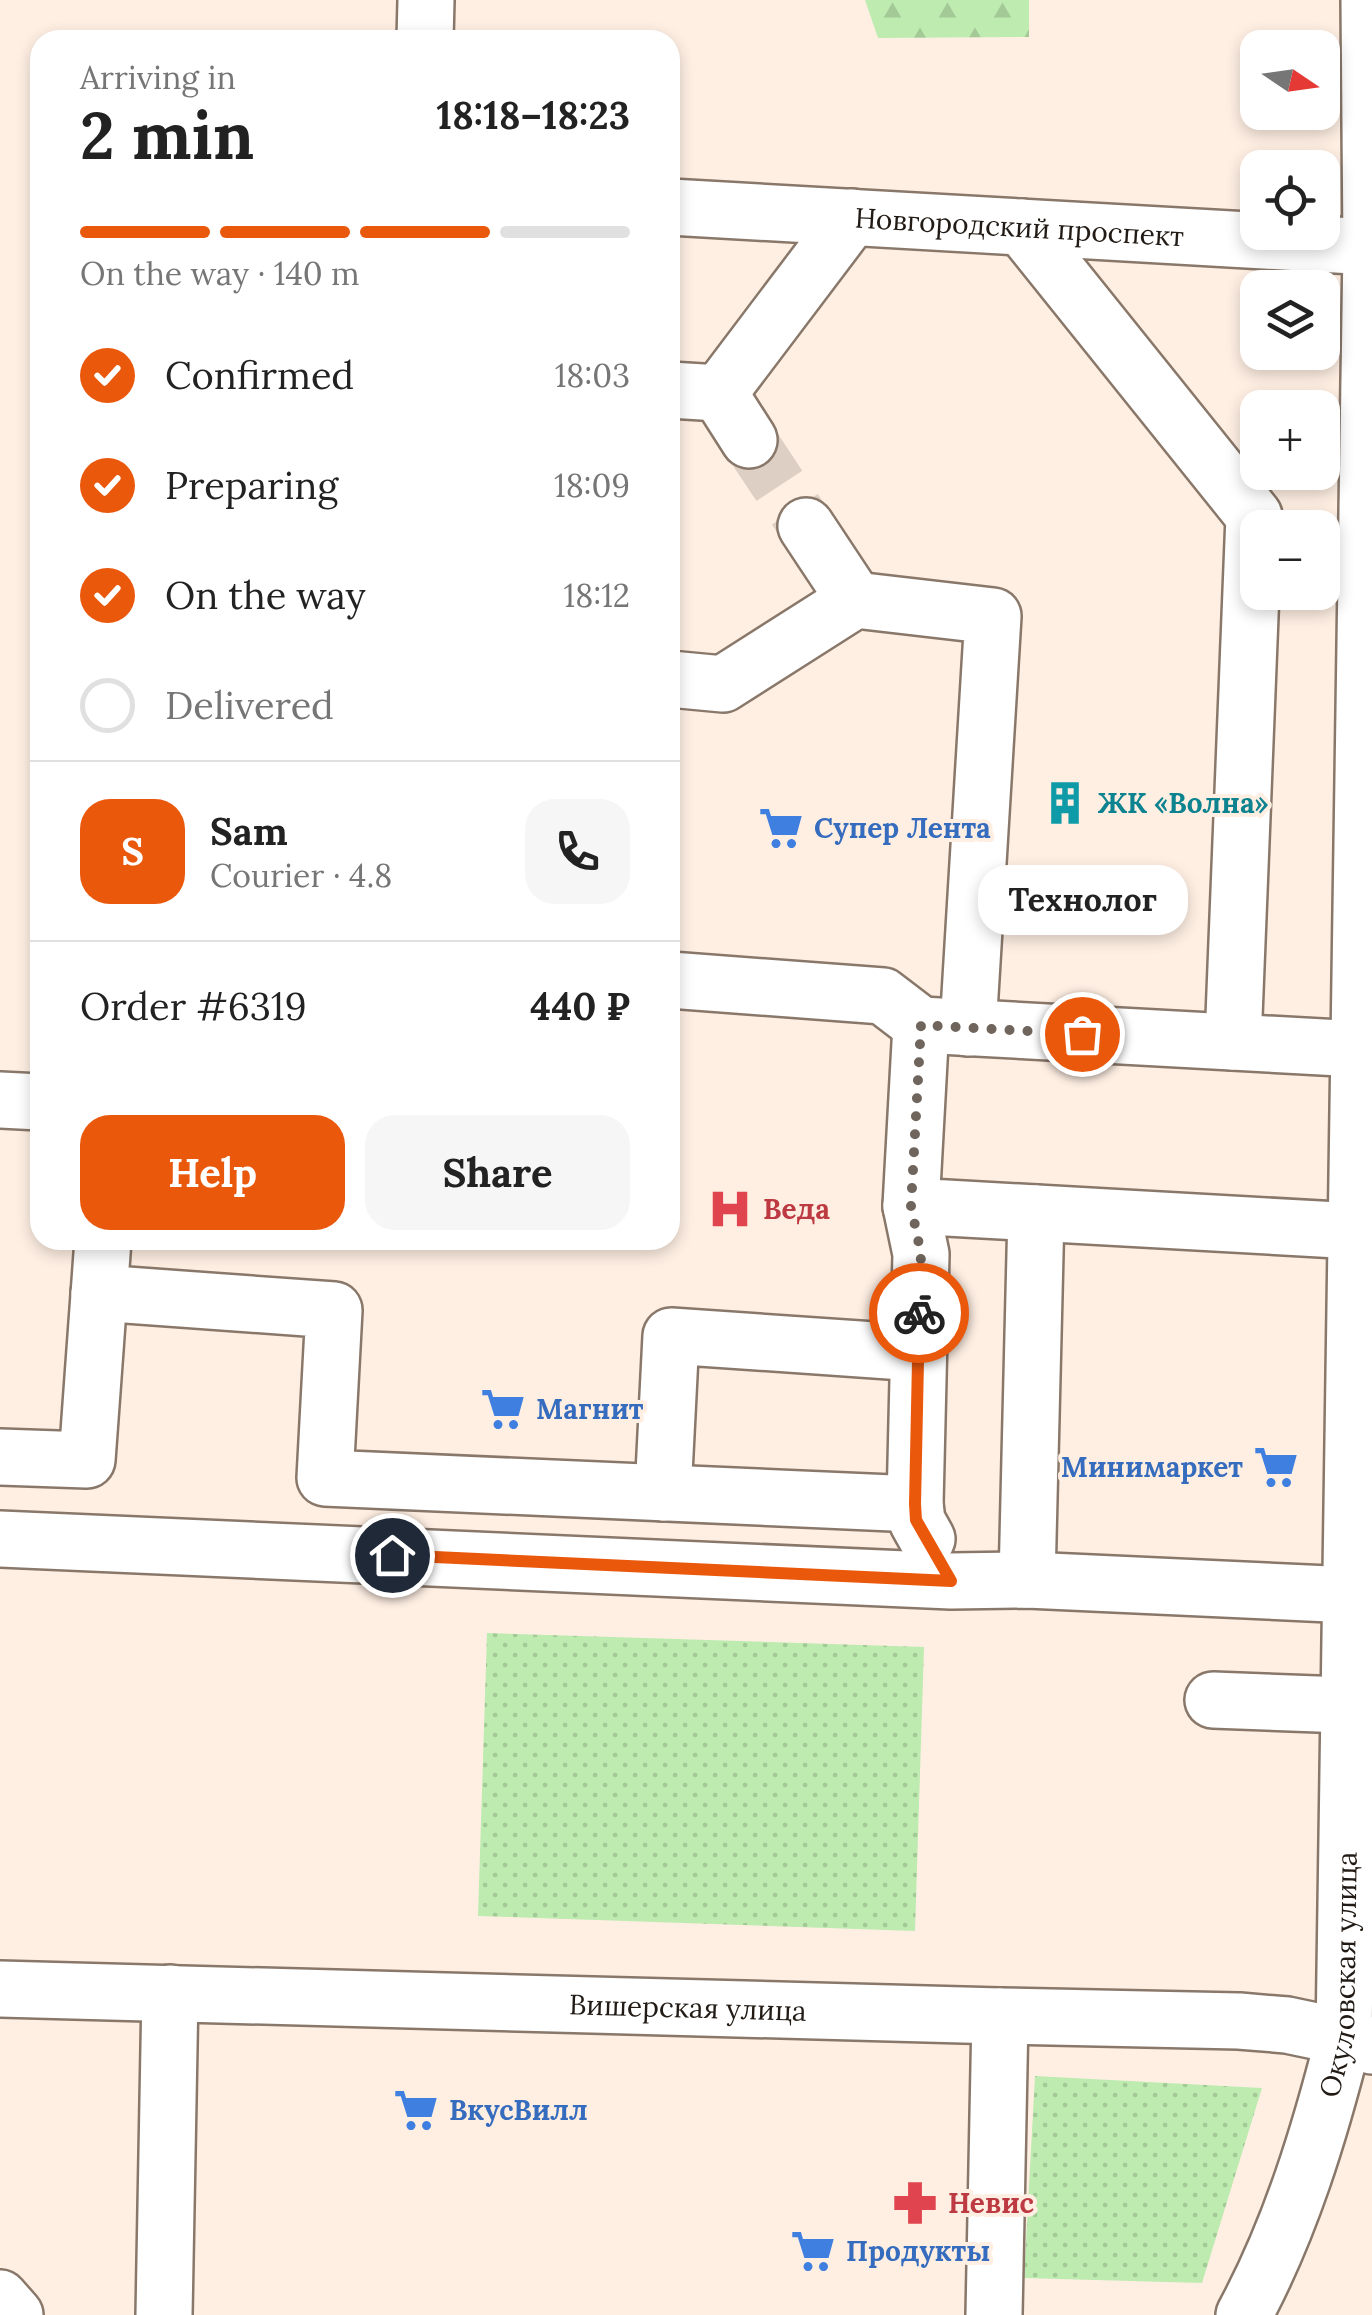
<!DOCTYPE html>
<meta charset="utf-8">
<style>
body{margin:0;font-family:Lora,serif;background:#f6f6f6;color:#222;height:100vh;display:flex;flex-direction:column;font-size:38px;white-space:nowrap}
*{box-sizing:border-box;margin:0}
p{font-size:32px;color:#767676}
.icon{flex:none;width:55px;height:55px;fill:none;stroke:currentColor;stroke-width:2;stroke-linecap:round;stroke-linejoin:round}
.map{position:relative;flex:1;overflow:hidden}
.details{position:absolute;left:30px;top:30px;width:650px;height:1220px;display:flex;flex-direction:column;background:#fff;border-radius:30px;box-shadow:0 5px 15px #0003}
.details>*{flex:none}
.needle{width:65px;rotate:103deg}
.fabs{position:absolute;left:1240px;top:30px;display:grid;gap:20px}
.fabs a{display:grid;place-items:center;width:100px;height:100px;border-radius:20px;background:#fff;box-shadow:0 5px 15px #0003;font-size:50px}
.pin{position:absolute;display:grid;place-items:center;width:85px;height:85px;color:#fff;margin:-42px;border:5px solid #fff;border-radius:50%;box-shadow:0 2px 10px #0007}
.courier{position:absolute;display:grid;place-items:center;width:100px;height:100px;margin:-50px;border:8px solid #ea580c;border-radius:50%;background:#fff;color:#222;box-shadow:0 2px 12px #0007}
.bubble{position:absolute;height:70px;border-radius:30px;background:#fff;box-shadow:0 5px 15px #0003;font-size:32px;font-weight:800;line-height:70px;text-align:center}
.summary em{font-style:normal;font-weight:800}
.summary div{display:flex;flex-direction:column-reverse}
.summary{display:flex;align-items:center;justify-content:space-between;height:170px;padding:0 50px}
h1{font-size:65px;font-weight:800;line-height:75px}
.bar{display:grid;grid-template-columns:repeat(4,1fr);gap:15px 10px;align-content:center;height:120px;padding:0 50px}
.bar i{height:12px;border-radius:8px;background:#e0e0e0}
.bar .on{background:#ea580c}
.bar p{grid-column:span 4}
.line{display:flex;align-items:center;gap:25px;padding:0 50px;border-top:2px solid #e0e0e0}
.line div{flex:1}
.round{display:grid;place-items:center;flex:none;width:105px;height:105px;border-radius:30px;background:#f6f6f6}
ol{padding:0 50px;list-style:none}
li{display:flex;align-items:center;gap:30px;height:110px}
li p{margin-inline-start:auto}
li .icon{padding:10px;border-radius:50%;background:#ea580c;color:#fff;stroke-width:4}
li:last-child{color:#767676}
li i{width:55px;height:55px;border:5px solid #e0e0e0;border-radius:50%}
.action{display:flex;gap:20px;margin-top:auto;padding:20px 50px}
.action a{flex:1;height:115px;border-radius:30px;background:#ea580c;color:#fff;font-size:40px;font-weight:800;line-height:115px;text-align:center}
.action a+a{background:#f6f6f6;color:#222}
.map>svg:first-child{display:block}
</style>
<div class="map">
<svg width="1372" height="2315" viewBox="0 0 1372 2315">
<defs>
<pattern id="forest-firs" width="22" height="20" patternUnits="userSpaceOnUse" patternTransform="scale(2.5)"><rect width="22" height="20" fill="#bdebb0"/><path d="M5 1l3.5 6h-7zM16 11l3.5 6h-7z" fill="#a2c996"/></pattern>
<pattern id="park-dots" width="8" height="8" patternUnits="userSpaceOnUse" patternTransform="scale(2.5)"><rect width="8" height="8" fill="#bdebb0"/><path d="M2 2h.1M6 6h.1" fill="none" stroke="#a2c996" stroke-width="1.8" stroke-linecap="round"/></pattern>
</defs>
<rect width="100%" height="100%" fill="#ffefe3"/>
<!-- forest -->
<polygon fill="url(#forest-firs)" points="865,0 1029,0 1029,37 878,38"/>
<!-- park -->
<g fill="url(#park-dots)">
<polygon points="487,1633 924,1647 915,1931 478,1916"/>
<polygon points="1035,2076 1262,2088 1202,2283 1024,2278"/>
</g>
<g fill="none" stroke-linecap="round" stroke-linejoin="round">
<!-- minor-tunnel -->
<polyline stroke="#decfc4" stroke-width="55" stroke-dasharray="55 28" stroke-linecap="butt" points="749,440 806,526"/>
<!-- minor casing -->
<g stroke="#89786a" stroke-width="60">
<g id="minor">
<polyline points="425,40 426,0"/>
<path id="s1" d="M 670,207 L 1371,247"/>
<polyline points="1022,227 1254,516 1233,1042"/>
<polyline points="670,390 719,393 852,217"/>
<polyline points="719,393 749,440"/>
<polyline points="806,526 855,600"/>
<polyline points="670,679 723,684 855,600 993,616 968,1028"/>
<polyline points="670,980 883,996 921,1025 1359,1049"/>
<polyline points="921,1025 911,1206 1356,1231"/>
<polyline points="0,1100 40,1102"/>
<polyline points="911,1206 921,1254 915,1504 917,1521 927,1539"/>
<polyline points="99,1293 334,1310 325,1478 915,1504"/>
<polyline points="0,1457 87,1460 103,1240"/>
<polyline points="663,1493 671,1336 918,1353"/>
<polyline points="0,1539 951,1581 1027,1580 1351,1595"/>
<polyline points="1027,1580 1036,1213"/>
<polyline points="1213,1700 1372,1706"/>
<path id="s2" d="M 0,1989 L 1000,2016 L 1239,2021 L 1287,2025 L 1344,2037 L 1372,2046"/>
<polyline points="0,2298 15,2315"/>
<polyline points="164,2315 170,1993"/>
<polyline points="994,2315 1000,2016"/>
<path id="s3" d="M 1244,2315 C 1291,2228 1320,2132 1344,2037 L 1371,247 L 1369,0"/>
</g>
</g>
<!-- minor -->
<use href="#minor" stroke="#fff" stroke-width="55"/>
</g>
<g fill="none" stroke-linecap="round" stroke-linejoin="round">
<!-- done -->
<polyline stroke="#6f655d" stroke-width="10" stroke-dasharray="0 18" points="919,1313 921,1254 911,1206 921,1025 1082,1034"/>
<!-- route -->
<polyline stroke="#ea580c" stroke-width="12" points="392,1555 951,1581 916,1520 915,1504 919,1313"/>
</g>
<!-- icons -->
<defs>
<g id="building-bare" transform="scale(3.45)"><path d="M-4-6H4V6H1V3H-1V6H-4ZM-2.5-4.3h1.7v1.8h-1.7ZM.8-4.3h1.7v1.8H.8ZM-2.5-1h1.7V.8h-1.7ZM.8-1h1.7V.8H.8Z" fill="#0f9aa8" stroke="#ffefe3" stroke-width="2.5" paint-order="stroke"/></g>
<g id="supermarket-bare" transform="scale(3.45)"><path d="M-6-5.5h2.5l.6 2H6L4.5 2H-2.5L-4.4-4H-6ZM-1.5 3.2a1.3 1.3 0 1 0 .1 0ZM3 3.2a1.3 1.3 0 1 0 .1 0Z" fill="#3f7fe0" stroke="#ffefe3" stroke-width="2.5" paint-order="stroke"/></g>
<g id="hospital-bare" transform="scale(3.45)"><path d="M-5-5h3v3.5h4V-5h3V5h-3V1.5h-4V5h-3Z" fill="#e0444e" stroke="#ffefe3" stroke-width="2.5" paint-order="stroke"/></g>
<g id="pharmacy-bare" transform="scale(3.45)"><path d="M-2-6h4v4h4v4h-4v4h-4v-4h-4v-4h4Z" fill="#e0444e" stroke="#ffefe3" stroke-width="2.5" paint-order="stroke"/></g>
</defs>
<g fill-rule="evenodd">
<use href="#building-bare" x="1065" y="803"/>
<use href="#supermarket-bare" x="781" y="828"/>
<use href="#hospital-bare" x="730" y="1209"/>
<use href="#supermarket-bare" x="503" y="1409"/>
<use href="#supermarket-bare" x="1276" y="1467"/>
<use href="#supermarket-bare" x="416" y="2110"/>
<use href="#pharmacy-bare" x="915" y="2203"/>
<use href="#supermarket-bare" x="813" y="2251"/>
</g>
<g text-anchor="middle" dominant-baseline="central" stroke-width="8" stroke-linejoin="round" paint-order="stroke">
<!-- street labels -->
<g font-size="28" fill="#221b15" stroke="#ffefe3">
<text stroke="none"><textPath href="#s1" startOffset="350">Новгородский проспект</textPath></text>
<text stroke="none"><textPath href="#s3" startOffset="358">Окуловская улица</textPath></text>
<text stroke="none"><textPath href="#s2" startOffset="688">Вишерская улица</textPath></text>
</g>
<!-- culture labels -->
<g font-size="28" font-weight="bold" fill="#0d838f" stroke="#ffefe3" text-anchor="start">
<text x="1098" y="803">ЖК «Волна»</text>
</g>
<!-- shop labels -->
<g font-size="28" font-weight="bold" fill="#366cbe" stroke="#ffefe3" text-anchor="start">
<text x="814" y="828">Супер Лента</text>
<text x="536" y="1409">Магнит</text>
<text x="1243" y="1467" text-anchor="end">Минимаркет</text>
<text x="449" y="2110">ВкусВилл</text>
<text x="846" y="2251">Продукты</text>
</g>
<!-- health labels -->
<g font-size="28" font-weight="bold" fill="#be3a42" stroke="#ffefe3" text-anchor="start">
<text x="763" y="1209">Веда</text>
<text x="948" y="2203">Невис</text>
</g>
</g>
</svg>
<div class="fabs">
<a><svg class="needle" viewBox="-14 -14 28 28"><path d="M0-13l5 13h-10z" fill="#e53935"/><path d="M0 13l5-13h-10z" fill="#767676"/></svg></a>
<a><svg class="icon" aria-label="locate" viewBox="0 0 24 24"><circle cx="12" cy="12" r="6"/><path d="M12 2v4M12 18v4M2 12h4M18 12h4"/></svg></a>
<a><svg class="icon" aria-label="layers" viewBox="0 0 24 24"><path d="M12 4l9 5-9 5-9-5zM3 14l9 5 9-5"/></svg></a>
<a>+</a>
<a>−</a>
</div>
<div class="pin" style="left:1082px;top:1034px;background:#ea580c"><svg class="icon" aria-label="bag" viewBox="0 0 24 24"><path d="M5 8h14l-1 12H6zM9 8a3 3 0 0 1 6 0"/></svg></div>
<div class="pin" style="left:392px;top:1555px;background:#1f2937"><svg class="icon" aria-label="home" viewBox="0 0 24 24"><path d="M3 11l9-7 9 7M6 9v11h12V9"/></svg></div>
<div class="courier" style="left:919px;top:1313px"><svg class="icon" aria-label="bike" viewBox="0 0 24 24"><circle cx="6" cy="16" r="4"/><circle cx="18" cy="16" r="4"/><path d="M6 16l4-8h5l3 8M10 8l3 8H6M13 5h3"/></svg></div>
<div class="bubble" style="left:978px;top:865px;width:210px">Технолог</div>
<section class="details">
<div class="summary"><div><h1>2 min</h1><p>Arriving in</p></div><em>18:18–18:23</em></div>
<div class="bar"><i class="on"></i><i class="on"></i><i class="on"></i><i></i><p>On the way · 140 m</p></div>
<ol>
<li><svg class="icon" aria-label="check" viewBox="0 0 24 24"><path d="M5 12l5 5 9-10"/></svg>Confirmed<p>18:03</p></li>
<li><svg class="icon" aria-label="check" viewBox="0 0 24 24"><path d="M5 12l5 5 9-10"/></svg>Preparing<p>18:09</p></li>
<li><svg class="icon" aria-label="check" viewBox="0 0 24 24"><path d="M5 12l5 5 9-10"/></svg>On the way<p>18:12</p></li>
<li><i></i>Delivered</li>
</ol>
<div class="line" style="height:180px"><b class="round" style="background:#ea580c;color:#fff">S</b><div><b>Sam</b><p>Courier · 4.8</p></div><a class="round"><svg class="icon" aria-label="phone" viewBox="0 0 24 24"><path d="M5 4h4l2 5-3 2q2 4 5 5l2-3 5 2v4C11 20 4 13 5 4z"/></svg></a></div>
<div class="line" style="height:130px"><div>Order #6319</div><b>440 ₽</b></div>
<div class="action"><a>Help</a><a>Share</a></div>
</section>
</div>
